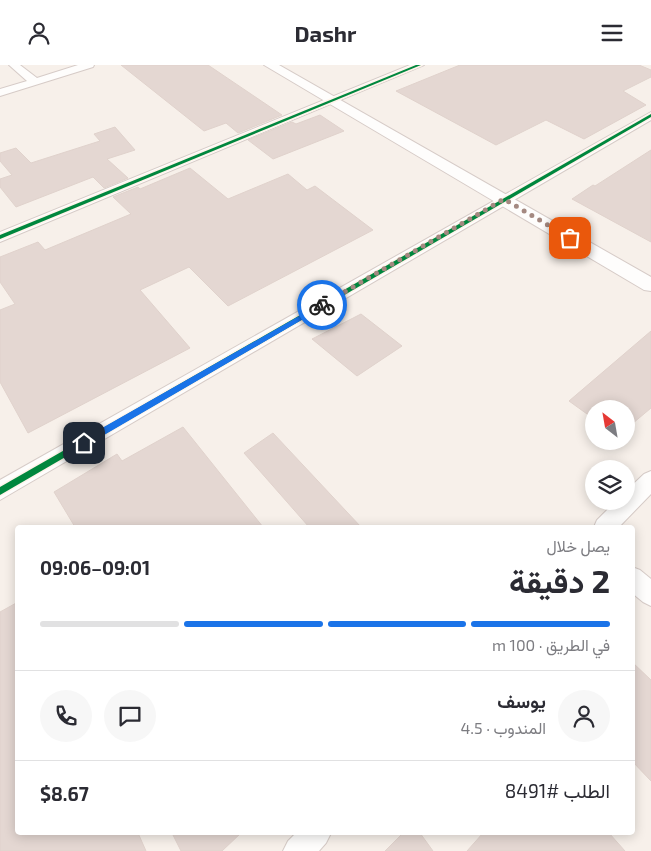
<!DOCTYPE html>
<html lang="ar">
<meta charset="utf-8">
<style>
body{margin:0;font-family:"Exo 2",Vazirmatn,sans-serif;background:#f7f7f7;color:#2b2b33;direction:rtl;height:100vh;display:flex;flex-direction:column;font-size:19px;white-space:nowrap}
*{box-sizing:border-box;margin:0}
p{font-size:16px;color:#7c7c81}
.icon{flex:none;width:28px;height:28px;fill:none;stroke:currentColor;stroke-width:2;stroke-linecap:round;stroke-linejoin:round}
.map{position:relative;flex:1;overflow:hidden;direction:ltr}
.sheet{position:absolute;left:15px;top:460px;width:620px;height:310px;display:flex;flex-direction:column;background:#fff;border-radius:5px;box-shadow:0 2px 12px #0003;direction:rtl}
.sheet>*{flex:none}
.needle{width:32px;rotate:329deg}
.fabs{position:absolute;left:585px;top:335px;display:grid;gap:10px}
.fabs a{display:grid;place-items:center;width:50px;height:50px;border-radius:50%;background:#fff;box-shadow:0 2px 12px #0003;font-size:25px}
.pin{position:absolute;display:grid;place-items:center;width:42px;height:42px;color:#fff;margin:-21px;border-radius:10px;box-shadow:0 2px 8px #0006}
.courier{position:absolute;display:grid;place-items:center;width:50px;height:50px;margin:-25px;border:4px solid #1a73e8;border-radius:50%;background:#fff;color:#222;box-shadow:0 1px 6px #0007}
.headline em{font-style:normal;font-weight:700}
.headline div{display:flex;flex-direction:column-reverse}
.headline{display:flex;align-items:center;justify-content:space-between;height:85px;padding:0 25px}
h1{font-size:32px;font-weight:700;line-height:38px}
.bar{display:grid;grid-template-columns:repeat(4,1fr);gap:8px 5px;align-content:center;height:60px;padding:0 25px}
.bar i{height:6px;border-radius:4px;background:#e1e1e2}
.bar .selected{background:#1a73e8}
.bar p{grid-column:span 4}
.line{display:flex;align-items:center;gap:12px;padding:0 25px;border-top:1px solid #e1e1e2}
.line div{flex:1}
.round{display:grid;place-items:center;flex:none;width:52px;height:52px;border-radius:26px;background:#f7f7f7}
header{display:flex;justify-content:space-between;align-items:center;height:65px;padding:0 25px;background:#fff;font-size:22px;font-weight:700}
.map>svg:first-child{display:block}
</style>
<header><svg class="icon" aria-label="menu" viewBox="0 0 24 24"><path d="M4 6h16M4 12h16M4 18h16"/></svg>Dashr<svg class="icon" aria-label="person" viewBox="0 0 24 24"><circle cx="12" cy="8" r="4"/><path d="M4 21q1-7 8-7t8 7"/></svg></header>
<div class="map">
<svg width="651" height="786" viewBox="0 0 651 786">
<rect width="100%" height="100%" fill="#f7f0ea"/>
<!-- building -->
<g fill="#e4d7d2" stroke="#e0d2cc">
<polygon points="121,0 208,0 282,50 238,68 226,58 204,66"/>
<polygon points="460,0 639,0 651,5 651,12 623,26 646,40 584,74 546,55 496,80 396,26"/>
<polygon points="320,50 344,66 273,94 248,75 292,57 296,59"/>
<polygon points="115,62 135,85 107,94 128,113 104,123 93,112 16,142 0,122 0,114 12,110 0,96 0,88 16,83 31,98 100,76 94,69"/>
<polygon points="651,85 651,177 572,134 593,120 595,121"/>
<polygon points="190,103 228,134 288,109 307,125 315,121 373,165 228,241 189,202 140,225 190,283 28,368 0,317 0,245 15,239 0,217 0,192 38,177 45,185 131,149 113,132 138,122 140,124"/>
<polygon points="361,249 402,281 357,311 312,274"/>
<polygon points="651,266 651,343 626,364 626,344 594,344 594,354 569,336"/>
<polygon points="183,362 263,462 75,462 54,427 117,389 122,396"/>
<polygon points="273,368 361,462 309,462 244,388"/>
<polygon points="18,537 18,768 138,768 146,786 0,786 0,547"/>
<polygon points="632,597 651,615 651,716 632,696"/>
<polygon points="172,768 241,768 222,786 181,786"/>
<polygon points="403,768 420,768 433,786 385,786"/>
<polygon points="483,768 609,768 625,786 467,786"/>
</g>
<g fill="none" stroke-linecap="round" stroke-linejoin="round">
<!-- minor casing -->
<g stroke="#d6cbc7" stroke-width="2">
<g id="minor">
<polygon points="9,0 20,0 37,13 78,0 94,0 93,2 0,31 0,24 27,16"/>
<polygon points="410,0 424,0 0,177 0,167"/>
<polygon points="651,47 651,55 0,435 0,415"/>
<polygon points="651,406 651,429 619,462 594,462 597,455 616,436 626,436 626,426 644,409"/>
<polygon points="632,502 640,505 651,514 651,541 643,537 632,528"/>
<polygon points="296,768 331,768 326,778 319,786 283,786 288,776"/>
</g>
</g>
<!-- tertiary casing -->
<g stroke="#d6cbc7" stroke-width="2">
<polygon id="tertiary" points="264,0 279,0 651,212 651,226 644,225"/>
</g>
<!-- minor -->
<use href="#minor" fill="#fefdfc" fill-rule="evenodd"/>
<!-- tertiary -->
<use href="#tertiary" fill="#fefdfc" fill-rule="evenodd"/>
<!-- cycleway casing -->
<g stroke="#fff4eb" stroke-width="3">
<g id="cycleway">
<polygon points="416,0 421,0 0,174 0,170"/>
<polygon points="651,49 651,52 0,430 0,422"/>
</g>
</g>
<!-- cycleway -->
<use href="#cycleway" fill="#00873e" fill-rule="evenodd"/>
</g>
<!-- route -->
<polygon fill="#1a73e8" points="322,238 325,240 324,242 87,380 81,380 81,375"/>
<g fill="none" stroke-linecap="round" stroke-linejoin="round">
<!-- done -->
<polyline stroke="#a48981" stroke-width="5" stroke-dasharray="0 9" points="322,240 504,134 570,173"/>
</g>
</svg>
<div class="fabs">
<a><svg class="needle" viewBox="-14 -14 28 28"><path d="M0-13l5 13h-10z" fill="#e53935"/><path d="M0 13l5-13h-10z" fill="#7c7c81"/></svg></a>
<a><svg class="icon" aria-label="layers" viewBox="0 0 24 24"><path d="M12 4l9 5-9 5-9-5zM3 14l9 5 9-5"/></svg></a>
</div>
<div class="pin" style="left:570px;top:173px;background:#ea580c"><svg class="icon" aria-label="bag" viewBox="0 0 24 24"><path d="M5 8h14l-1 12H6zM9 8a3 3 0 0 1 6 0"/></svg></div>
<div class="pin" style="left:84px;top:378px;background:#1f2937"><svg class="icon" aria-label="home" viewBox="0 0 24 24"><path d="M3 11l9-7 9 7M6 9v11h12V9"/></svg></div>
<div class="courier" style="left:322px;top:240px"><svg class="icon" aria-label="bike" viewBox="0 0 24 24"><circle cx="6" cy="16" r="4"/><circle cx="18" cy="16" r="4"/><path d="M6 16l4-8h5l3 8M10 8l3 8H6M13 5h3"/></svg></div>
<section class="sheet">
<div class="headline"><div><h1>2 دقيقة</h1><p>يصل خلال</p></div><em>09:01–09:06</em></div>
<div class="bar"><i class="selected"></i><i class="selected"></i><i class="selected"></i><i></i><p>في الطريق · 100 m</p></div>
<div class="line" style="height:90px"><a class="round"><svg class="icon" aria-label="person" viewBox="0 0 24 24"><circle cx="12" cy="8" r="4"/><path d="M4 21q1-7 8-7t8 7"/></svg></a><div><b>يوسف</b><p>المندوب · 4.5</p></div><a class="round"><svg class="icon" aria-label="chat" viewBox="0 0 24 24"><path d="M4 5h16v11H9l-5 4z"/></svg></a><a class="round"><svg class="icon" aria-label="phone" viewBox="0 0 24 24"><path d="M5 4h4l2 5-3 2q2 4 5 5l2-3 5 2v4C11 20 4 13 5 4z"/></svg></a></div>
<div class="line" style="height:65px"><div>الطلب #8491</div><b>$8.67</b></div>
</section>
</div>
